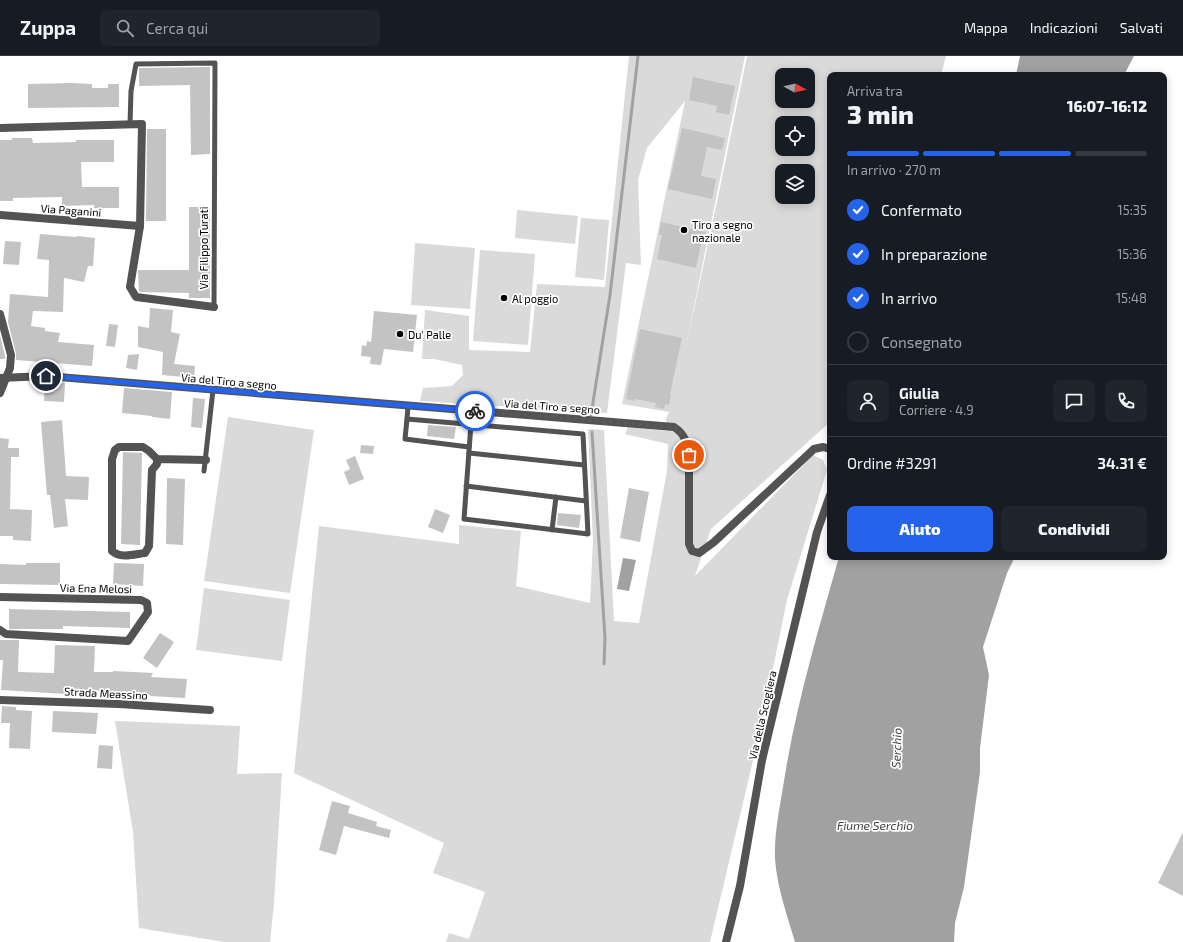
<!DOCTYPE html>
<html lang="it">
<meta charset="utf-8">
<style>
body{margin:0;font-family:"Exo 2",sans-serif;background:#20242c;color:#f1f3f6;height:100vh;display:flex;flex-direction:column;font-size:15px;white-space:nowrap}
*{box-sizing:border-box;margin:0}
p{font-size:13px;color:#9ea1a6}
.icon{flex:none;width:22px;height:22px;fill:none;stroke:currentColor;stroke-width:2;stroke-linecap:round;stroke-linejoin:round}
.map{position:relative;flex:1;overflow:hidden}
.sheet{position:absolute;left:827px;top:16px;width:340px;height:488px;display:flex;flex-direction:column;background:#171b24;border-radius:8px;box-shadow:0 2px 10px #0003}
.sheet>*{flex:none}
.needle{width:26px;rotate:98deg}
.fabs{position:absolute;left:775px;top:12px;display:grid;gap:8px}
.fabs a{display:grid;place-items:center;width:40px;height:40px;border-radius:8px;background:#171b24;box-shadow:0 2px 10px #0003;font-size:20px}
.pin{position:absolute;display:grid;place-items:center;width:34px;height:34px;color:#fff;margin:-17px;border:2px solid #fff;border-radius:50%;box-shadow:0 1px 4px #0007}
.courier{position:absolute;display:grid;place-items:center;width:40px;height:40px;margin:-20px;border:3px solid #2563eb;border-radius:50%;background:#fff;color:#222;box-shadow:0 1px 5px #0007}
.headline em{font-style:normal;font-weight:800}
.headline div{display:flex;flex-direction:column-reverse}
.headline{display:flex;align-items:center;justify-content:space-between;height:68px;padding:0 20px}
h1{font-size:26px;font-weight:800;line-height:30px}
.bar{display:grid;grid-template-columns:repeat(4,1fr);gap:6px 4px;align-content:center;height:48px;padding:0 20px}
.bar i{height:5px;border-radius:3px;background:#363941}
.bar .current{background:#2563eb}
.bar p{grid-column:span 4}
.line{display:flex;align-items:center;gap:10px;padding:0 20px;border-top:1px solid #363941}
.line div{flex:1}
.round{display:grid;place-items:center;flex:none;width:42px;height:42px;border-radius:8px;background:#20242c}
ol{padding:0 20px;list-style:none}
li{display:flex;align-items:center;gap:12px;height:44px}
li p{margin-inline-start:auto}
li .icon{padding:4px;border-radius:50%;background:#2563eb;color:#fff;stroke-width:4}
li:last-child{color:#9ea1a6}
li i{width:22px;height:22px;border:2px solid #363941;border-radius:50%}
.button{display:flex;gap:8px;margin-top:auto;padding:8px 20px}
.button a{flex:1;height:46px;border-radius:8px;background:#2563eb;color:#fff;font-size:16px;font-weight:800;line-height:46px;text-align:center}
.button a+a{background:#20242c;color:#f1f3f6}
header{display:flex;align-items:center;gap:24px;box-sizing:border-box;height:56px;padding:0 20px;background:#171b24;border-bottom:1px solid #363941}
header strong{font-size:19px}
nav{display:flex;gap:22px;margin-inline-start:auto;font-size:14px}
.search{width:280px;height:36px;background:#20242c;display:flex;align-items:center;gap:10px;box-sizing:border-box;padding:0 14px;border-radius:8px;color:#9ea1a6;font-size:15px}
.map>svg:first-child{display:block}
</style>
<header>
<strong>Zuppa</strong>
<div class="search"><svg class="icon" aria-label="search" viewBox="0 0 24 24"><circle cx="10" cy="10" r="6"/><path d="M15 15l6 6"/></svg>Cerca qui</div>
<nav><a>Mappa</a><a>Indicazioni</a><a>Salvati</a></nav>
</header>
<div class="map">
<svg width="1183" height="886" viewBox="0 0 1183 886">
<rect width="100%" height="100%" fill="#fff"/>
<!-- green -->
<g fill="#dadada" fill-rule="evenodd">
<path d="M 629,0 L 745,0 L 685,295 L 717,146 L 747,0 L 946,0 L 941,19 L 830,19 L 830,366 L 711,473 L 695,520 L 813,399 L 823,404 L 827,414 L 787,544 L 761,671 L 710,886 L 446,886 L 449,877 L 469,883 L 485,836 L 433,817 L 444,787 L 294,717 L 319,470 L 459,488 L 459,469 L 521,475 L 516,530 L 590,547 L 593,484 L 588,373 L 604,374 L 614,565 L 639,567 L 667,415 L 668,388 L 625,378 L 628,371 L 667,375 L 666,363 L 669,356 L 622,348 L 685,45 L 647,92 L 638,124 L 641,209 L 626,207 L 607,357 L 420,345 L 423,332 L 452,330 L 463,319 L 462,309 L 434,303 L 422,303 L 425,254 L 469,260 L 469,294 L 530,296 L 537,228 L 605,231 ZM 782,19 L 808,19 L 808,45 L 782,45 ZM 782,67 L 808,67 L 808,93 L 782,93 ZM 782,115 L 808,115 L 808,141 L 782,141 Z"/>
<polygon points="517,154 578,160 575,188 515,182"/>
<polygon points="581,162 609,164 604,224 575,221"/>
<polygon points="415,187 475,192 470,253 411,249"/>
<polygon points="480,194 535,198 528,289 473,285"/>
<polygon points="228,361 314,374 290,537 204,525"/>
<polygon points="204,532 290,544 282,605 196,594"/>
<polygon points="115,665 240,670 237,718 282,717 274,848 270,886 224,886 139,872 133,776"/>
</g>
<!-- water -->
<g fill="#a1a1a1">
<polygon points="1020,0 1134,0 1124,19 1016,19"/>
<path d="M 839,501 L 1015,501 L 1007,517 L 983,591 L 989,619 L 980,692 L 980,716 L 964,831 L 955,867 L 954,886 L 795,886 C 787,859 777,831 775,803 C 774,777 780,751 784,725 C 796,649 818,575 839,501 Z"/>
<polygon points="623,502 636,504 629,535 617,533"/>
</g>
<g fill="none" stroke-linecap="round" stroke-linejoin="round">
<!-- stream -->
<g stroke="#a1a1a1" stroke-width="3">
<polyline points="591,359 610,239 638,0"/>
<polyline points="592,376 605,582 604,608"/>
</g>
</g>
<!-- building -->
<g fill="#c3c3c3">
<polygon points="210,11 210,98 191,99 190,29 139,30 139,12"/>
<polygon points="693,21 735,30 729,59 716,56 717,50 689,44"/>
<polygon points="72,27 92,28 92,32 108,32 108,28 119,28 119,51 28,52 28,28"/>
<polygon points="682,72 725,82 722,94 707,91 701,120 716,123 712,143 668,133"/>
<polygon points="147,73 166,73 166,165 146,165"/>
<polygon points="12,82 32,82 33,87 76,86 76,84 114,84 114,106 81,106 82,131 119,131 119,152 94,152 94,149 62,150 62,141 13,142 13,145 0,145 0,84 12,84"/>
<polygon points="189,151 210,151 210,242 189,242 189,237 139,236 138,214 189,214"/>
<polygon points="661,166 706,176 703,188 701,188 696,212 657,203 662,179 659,179"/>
<polygon points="40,178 76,181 77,180 95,182 93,210 88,210 84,226 64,222 63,256 33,255 31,270 45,272 45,275 60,277 58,286 94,289 92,310 16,304 16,298 8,266 10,238 48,241 49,204 37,203"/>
<polygon points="5,185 21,186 19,209 3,208"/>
<polygon points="150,252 173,254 171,276 180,278 174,308 195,310 194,322 162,319 163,296 138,291 138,270 149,272"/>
<polygon points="374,255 417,259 413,296 384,293 381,309 370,308 371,301 361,300 362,289 366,290 367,285 371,286"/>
<polygon points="109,268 118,269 115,291 106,290"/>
<polygon points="640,273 682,282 670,338 671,338 669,349 665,348 664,353 655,351 656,347 635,343 635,345 626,343"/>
<polygon points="0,279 5,300 5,303 0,303"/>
<polygon points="139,298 137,314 126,312 128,299"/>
<polygon points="45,326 65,327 64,346 44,345"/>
<polygon points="124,332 172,336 170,363 152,361 152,360 122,357"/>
<polygon points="193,342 205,343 202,372 191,371"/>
<polygon points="62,364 66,420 89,421 88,444 65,443 68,470 54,472 50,439 47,439 41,366"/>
<polygon points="428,369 456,371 454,383 427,380"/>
<polygon points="0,382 9,383 8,392 19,392 19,401 11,401 10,453 32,454 31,485 13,484 13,480 0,480"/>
<polygon points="361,389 374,390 373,398 360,397"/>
<polygon points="123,396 142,397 140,489 121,488"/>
<polygon points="355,400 364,423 349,429 344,416 350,413 346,404"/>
<polygon points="167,422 185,423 183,489 166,488"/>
<polygon points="629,432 649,436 640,486 620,482"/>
<polygon points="435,453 450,459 443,477 428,471"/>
<polygon points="558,457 581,459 579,472 557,469"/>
<polygon points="26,507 60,507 60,529 0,528 0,508 26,509"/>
<polygon points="114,507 144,508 143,530 113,528"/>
<polygon points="9,553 130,556 130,572 63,570 63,573 9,573"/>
<polygon points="160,577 174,586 157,612 143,602"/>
<polygon points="0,584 19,584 18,616 54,617 55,589 95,590 94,616 113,616 113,615 153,617 151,621 187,623 185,642 150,640 150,639 112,635 66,634 66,638 1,634 3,604 0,604"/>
<polygon points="2,650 16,651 16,654 32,655 30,693 9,692 10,667 1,667"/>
<polygon points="53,655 98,657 96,678 52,676"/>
<polygon points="99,689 113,690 112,713 97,712"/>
<polygon points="332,745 350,750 348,757 377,766 376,770 391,774 389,782 344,770 336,799 319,794"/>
<polygon points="1183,776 1183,840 1158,827"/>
</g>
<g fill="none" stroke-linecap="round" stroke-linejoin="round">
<!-- service -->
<g stroke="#535353" stroke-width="5">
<polyline points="130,68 131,35 136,8 215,7 214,251"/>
<polyline points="408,350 407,363 583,378 588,478 464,463 471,368"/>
<polyline points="407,363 405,383 469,391"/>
<polyline points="469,397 584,409"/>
<polyline points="204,415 213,334"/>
<polyline points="466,430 586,445"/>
<polyline points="552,474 556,441"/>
</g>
<!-- minor -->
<g stroke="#535353" stroke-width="8">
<polyline points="0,72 142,68 140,170 130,231 136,241 214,251"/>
<polyline points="0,159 140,170"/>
<polyline points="0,258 11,299 10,312 0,337"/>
<path d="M 0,322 L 46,320 L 674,371 C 685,378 687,387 689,399 L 689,488 L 692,495 L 699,497 L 714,486 L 814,393 L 823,391 L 830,393"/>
<path d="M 157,403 L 157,408 L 152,414 L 149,490 L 145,497 C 135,498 121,503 112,495 L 112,403 L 115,394 L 119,391 L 143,391 L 149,395 L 157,403 L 206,404"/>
<polyline points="0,541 141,544 147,547 148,556 128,585 6,578 0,574"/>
<polyline points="0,644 119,648 210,654"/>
<polyline points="726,886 740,830 762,704 817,476 830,439"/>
</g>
</g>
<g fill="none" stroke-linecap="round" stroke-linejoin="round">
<!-- done -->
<path stroke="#595959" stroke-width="4" stroke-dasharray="0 7.2" d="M 475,355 L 674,371 C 685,378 687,387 689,399"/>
<!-- route -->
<polyline stroke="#2563eb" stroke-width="5" points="46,320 475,355"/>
</g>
<!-- markers -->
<g fill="#000" stroke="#fff" stroke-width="1.5">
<circle cx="684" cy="174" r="4"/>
<circle cx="504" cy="242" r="4"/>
<circle cx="400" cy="278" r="4"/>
</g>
<g text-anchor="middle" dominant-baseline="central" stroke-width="3.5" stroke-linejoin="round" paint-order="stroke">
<!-- street labels -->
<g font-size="11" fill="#000" stroke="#fff">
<text transform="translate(71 154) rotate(4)">Via Paganini</text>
<text transform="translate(203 192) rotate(-90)">Via Filippo Turati</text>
<text transform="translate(229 325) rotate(5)">Via del Tiro a segno</text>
<text transform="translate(552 350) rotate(4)">Via del Tiro a segno</text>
<text transform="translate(96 532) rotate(1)">Via Ena Melosi</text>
<text transform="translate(106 637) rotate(3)">Strada Meassino</text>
<text transform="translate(762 659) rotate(-77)">Via della Scogliera</text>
</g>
<!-- poi labels -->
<g font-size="11" fill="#000" stroke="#fff" text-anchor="start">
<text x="692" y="168">Tiro a segno<tspan x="692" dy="13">nazionale</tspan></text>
<text x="512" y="242">Al poggio</text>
<text x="408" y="278">Du' Palle</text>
</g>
<!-- water labels -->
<g font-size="12" font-style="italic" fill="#424242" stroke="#fff">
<text transform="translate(896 692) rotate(-88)">Serchio</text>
<text x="875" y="769">Fiume Serchio</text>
</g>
</g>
</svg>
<div class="fabs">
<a><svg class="needle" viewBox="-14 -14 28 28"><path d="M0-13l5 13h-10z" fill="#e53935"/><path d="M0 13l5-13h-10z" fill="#9ea1a6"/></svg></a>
<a><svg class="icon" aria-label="locate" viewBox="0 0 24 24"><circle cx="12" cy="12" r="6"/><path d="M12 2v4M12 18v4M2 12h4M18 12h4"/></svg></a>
<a><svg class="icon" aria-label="layers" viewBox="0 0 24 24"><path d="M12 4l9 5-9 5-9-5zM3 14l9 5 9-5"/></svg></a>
</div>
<div class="pin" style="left:689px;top:399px;background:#ea580c"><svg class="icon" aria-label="bag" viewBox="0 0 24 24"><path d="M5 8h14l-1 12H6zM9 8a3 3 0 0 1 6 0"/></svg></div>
<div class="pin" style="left:46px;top:320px;background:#1f2937"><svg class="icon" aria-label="home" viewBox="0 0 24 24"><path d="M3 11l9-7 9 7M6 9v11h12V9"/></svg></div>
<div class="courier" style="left:475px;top:355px"><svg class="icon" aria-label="bike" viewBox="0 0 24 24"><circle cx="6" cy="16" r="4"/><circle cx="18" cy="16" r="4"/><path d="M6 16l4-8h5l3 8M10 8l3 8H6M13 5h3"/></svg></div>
<section class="sheet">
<div class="headline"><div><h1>3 min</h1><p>Arriva tra</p></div><em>16:07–16:12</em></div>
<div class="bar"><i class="current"></i><i class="current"></i><i class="current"></i><i></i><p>In arrivo · 270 m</p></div>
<ol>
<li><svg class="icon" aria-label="check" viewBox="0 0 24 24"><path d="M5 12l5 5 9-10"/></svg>Confermato<p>15:35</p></li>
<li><svg class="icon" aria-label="check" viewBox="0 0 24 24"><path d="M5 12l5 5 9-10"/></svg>In preparazione<p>15:36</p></li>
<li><svg class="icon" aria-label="check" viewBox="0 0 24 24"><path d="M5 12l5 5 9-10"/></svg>In arrivo<p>15:48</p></li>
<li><i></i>Consegnato</li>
</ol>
<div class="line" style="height:72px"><a class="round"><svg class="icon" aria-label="person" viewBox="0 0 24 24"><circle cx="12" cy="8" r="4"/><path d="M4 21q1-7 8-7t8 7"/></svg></a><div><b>Giulia</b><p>Corriere · 4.9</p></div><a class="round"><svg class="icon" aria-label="chat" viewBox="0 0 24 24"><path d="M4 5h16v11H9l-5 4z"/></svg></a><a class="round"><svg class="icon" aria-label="phone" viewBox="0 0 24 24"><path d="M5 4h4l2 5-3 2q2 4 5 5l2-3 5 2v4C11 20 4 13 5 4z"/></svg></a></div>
<div class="line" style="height:52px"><div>Ordine #3291</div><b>34.31 €</b></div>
<div class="button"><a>Aiuto</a><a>Condividi</a></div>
</section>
</div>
